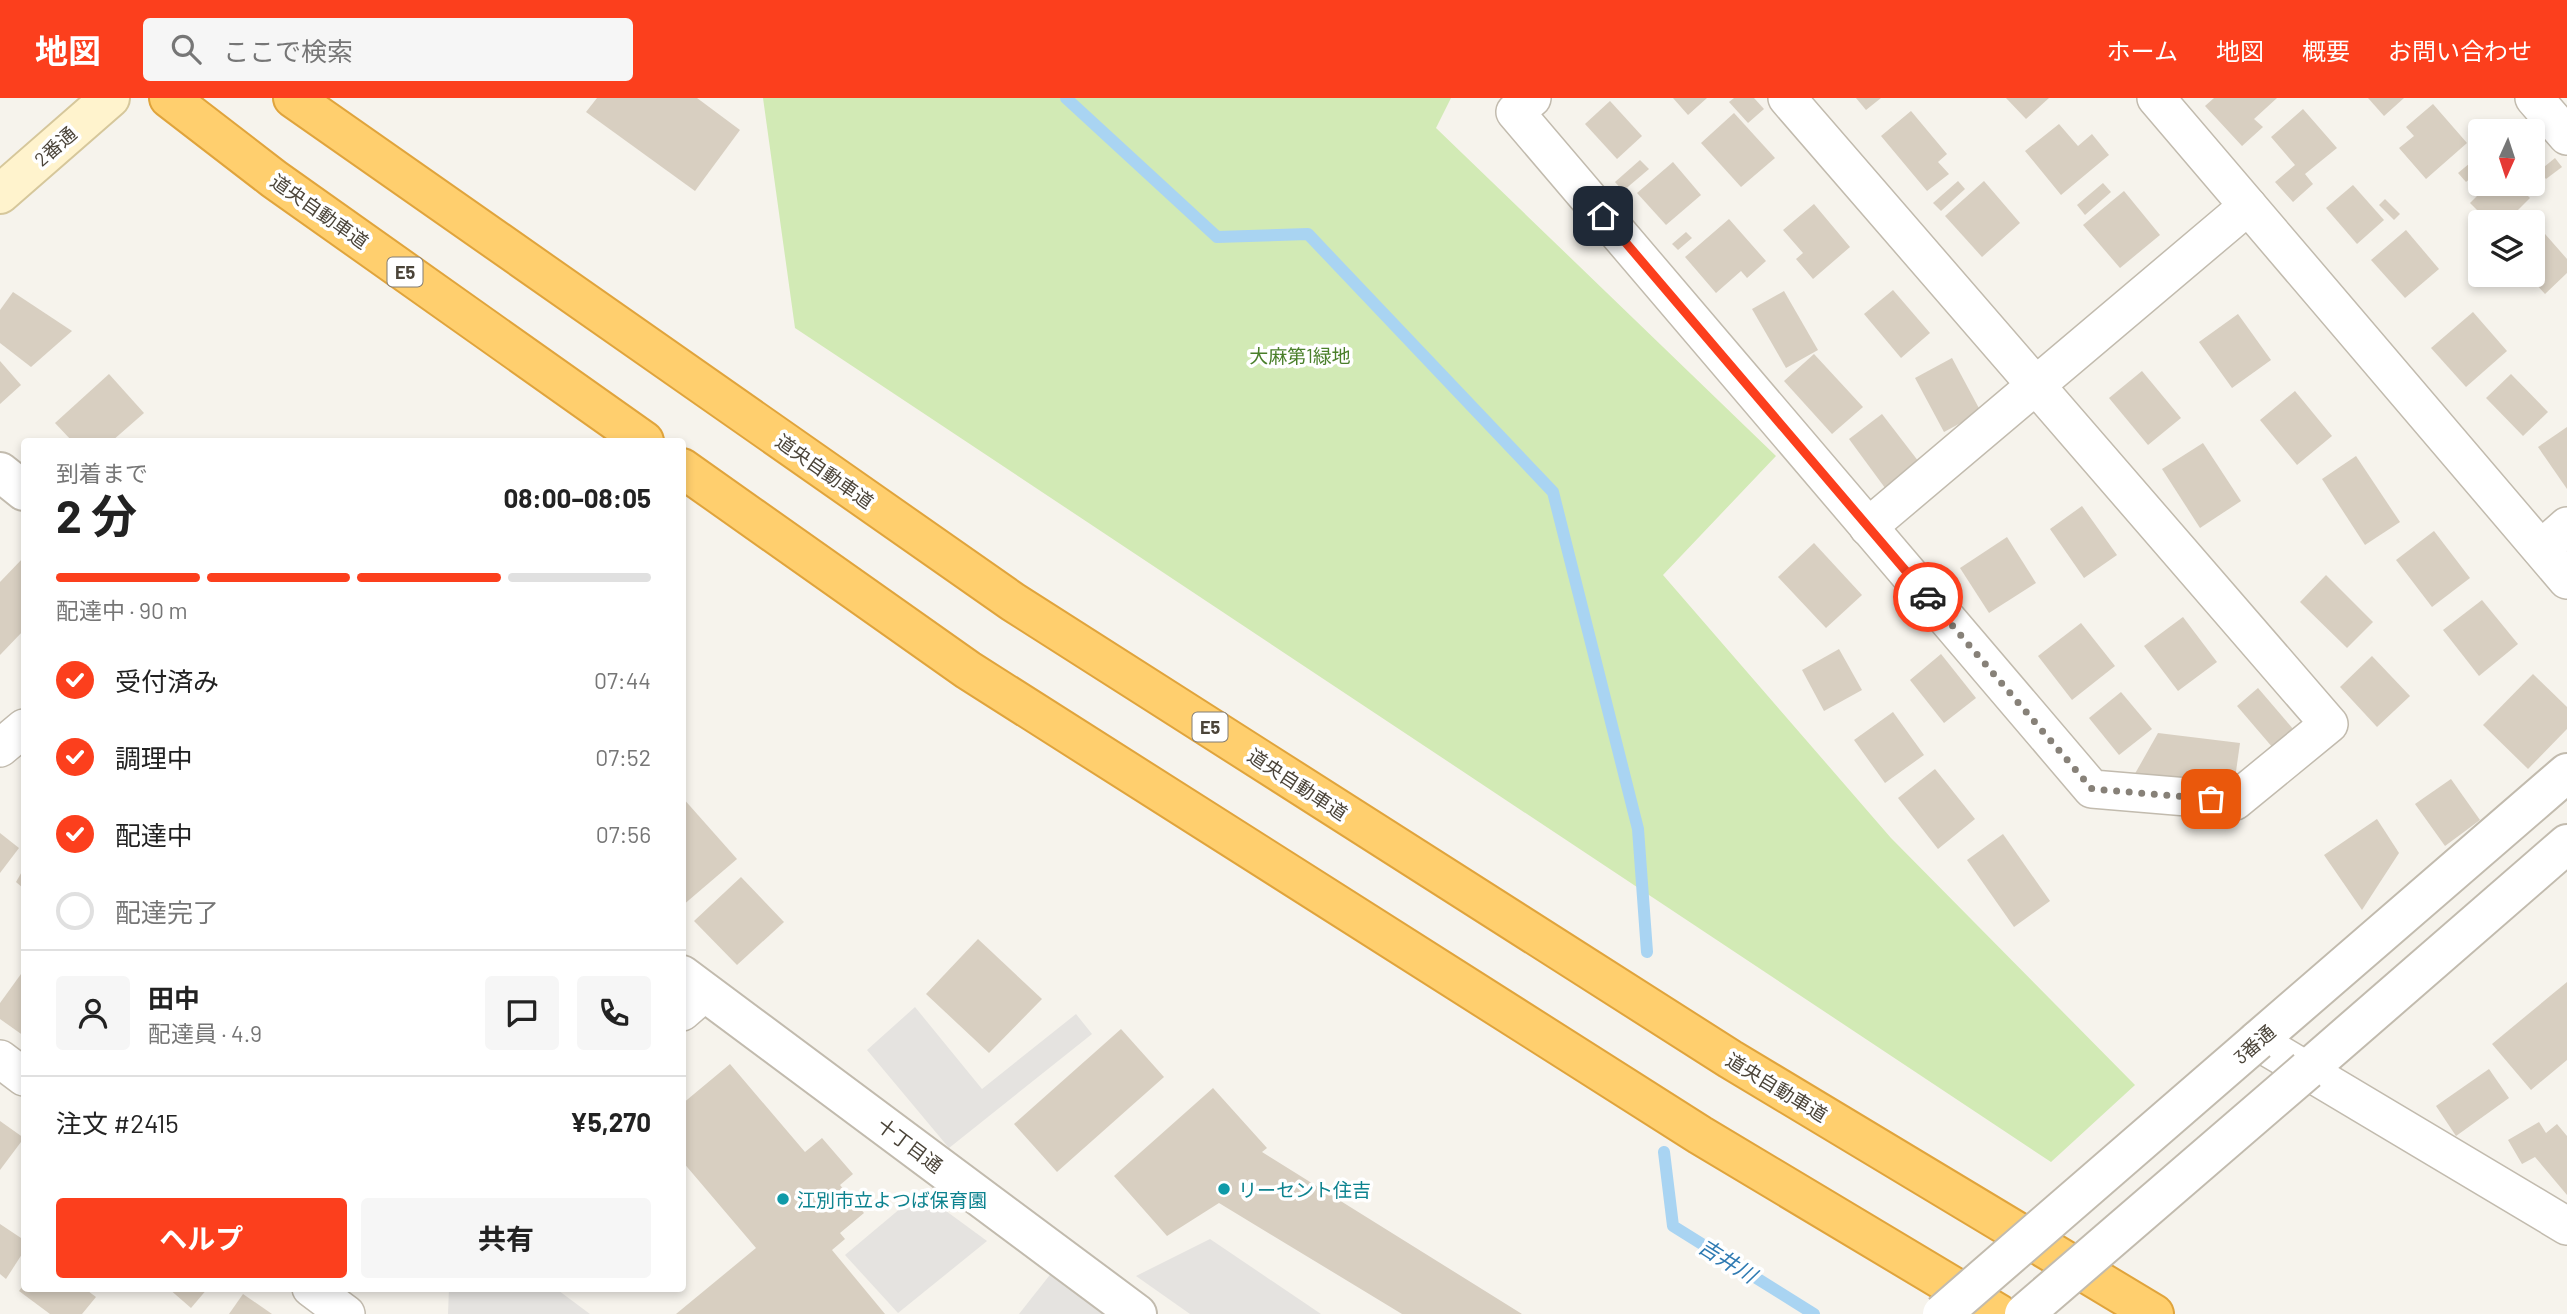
<!DOCTYPE html>
<html lang="ja">
<meta charset="utf-8">
<style>
body{margin:0;font-family:Barlow,"Noto Sans JP",sans-serif;background:#f6f6f6;color:#222;height:100vh;display:flex;flex-direction:column;font-size:26px;white-space:nowrap}
*{box-sizing:border-box;margin:0}
p{font-size:23px;color:#767676}
.icon{flex:none;width:38px;height:38px;fill:none;stroke:currentColor;stroke-width:2;stroke-linecap:round;stroke-linejoin:round}
.map{position:relative;flex:1;overflow:hidden}
.details{position:absolute;left:21px;top:340px;width:665px;height:854px;display:flex;flex-direction:column;background:#fff;border-radius:7px;box-shadow:0 4px 10px #0003}
.details>*{flex:none}
.needle{width:46px;rotate:183deg}
.tools{position:absolute;left:2468px;top:21px;display:grid;gap:14px}
.tools a{display:grid;place-items:center;width:77px;height:77px;border-radius:7px;background:#fff;box-shadow:0 4px 10px #0003;font-size:35px}
.pin{position:absolute;display:grid;place-items:center;width:60px;height:60px;color:#fff;margin:-30px;border-radius:14px;box-shadow:0 4px 10px #0006}
.courier{position:absolute;display:grid;place-items:center;width:70px;height:70px;margin:-35px;border:5px solid #fc3f1d;border-radius:50%;background:#fff;color:#222;box-shadow:0 2px 9px #0007}
.overview em{font-style:normal;font-weight:700}
.overview div{display:flex;flex-direction:column-reverse}
.overview{display:flex;align-items:center;justify-content:space-between;height:119px;padding:0 35px}
h1{font-size:46px;font-weight:700;line-height:52px}
.bar{display:grid;grid-template-columns:repeat(4,1fr);gap:10px 7px;align-content:center;height:84px;padding:0 35px}
.bar i{height:9px;border-radius:5px;background:#e0e0e0}
.bar .on{background:#fc3f1d}
.bar p{grid-column:span 4}
.line{display:flex;align-items:center;gap:18px;padding:0 35px;border-top:2px solid #e0e0e0}
.line div{flex:1}
.round{display:grid;place-items:center;flex:none;width:74px;height:74px;border-radius:7px;background:#f6f6f6}
ol{padding:0 35px;list-style:none}
li{display:flex;align-items:center;gap:21px;height:77px}
li p{margin-inline-start:auto}
li .icon{padding:7px;border-radius:50%;background:#fc3f1d;color:#fff;stroke-width:4}
li:last-child{color:#767676}
li i{width:38px;height:38px;border:4px solid #e0e0e0;border-radius:50%}
.cta{display:flex;gap:14px;margin-top:auto;padding:14px 35px}
.cta a{flex:1;height:80px;border-radius:7px;background:#fc3f1d;color:#fff;font-size:28px;font-weight:700;line-height:80px;text-align:center}
.cta a+a{background:#f6f6f6;color:#222}
header{display:flex;align-items:center;gap:42px;box-sizing:border-box;height:98px;padding:0 35px;background:#fc3f1d;color:#fff}
header strong{font-size:33px}
nav{display:flex;gap:38px;margin-inline-start:auto;font-size:24px}
.search{width:490px;height:63px;background:#f6f6f6;display:flex;align-items:center;gap:18px;box-sizing:border-box;padding:0 24px;border-radius:7px;color:#767676;font-size:26px}
.map>svg:first-child{display:block}
</style>
<header>
<strong>地図</strong>
<div class="search"><svg class="icon" aria-label="search" viewBox="0 0 24 24"><circle cx="10" cy="10" r="6"/><path d="M15 15l6 6"/></svg>ここで検索</div>
<nav><a>ホーム</a><a>地図</a><a>概要</a><a>お問い合わせ</a></nav>
</header>
<div class="map">
<svg width="2567" height="1216" viewBox="0 0 2567 1216">
<rect width="100%" height="100%" fill="#f6f3ec"/>
<!-- green -->
<polygon fill="#d2eab5" points="763,0 1451,0 1436,30 1776,358 1663,477 1891,740 2135,987 2051,1064 795,230"/>
<!-- parking -->
<g fill="#e5e3e0">
<polygon points="915,909 982,991 1076,916 1092,936 949,1050 867,952"/>
<polygon points="920,1094 987,1143 898,1215 845,1157"/>
<polygon points="1210,1141 1321,1216 1190,1216 1136,1178"/>
<polygon points="1053,1173 1111,1216 1019,1216"/>
<polygon points="449,1190 555,1190 590,1216 448,1216"/>
</g>
<g fill="none" stroke-linecap="round" stroke-linejoin="round">
<!-- stream -->
<g stroke="#a9d4f2" stroke-width="12">
<polyline points="1066,0 1217,139 1308,136 1553,394 1638,731 1647,854"/>
<polyline points="1664,1054 1673,1128 1814,1216"/>
</g>
</g>
<!-- building -->
<g fill="#d8cfc1">
<polygon points="597,0 697,0 740,32 695,93 586,14"/>
<polygon points="1673,0 1707,0 1688,17"/>
<polygon points="1734,0 1754,0 1764,11 1748,25 1729,4"/>
<polygon points="1856,0 1881,0 1866,12"/>
<polygon points="2006,0 2049,0 2026,21"/>
<polygon points="2214,0 2277,0 2254,21 2263,29 2242,48 2205,8"/>
<polygon points="2368,0 2404,0 2384,18"/>
<polygon points="1610,3 1642,38 1617,61 1585,26"/>
<polygon points="2433,6 2467,45 2426,81 2399,50 2414,38 2406,29"/>
<polygon points="2303,11 2337,50 2305,76 2313,86 2293,104 2275,84 2295,67 2271,39"/>
<polygon points="1911,13 1947,56 1938,64 1949,76 1927,93 1881,38"/>
<polygon points="1734,15 1775,60 1741,89 1701,45"/>
<polygon points="2059,26 2078,48 2092,36 2109,57 2061,97 2025,53"/>
<polygon points="2476,60 2480,64 2480,72 2466,84 2458,75"/>
<polygon points="2555,60 2562,69 2546,81 2539,73"/>
<polygon points="1640,62 1649,71 1623,93 1615,84"/>
<polygon points="1673,64 1701,97 1666,127 1637,95"/>
<polygon points="1958,83 1965,91 1941,113 1933,105"/>
<polygon points="1984,83 2020,125 1982,159 1945,118"/>
<polygon points="2103,85 2111,94 2085,117 2077,107"/>
<polygon points="2489,86 2516,86 2530,100 2506,124 2489,124 2470,105"/>
<polygon points="2353,87 2384,122 2357,146 2326,110"/>
<polygon points="2124,93 2160,137 2120,170 2083,127"/>
<polygon points="2385,101 2400,116 2394,122 2379,107"/>
<polygon points="1814,106 1850,149 1813,181 1796,161 1803,155 1783,132"/>
<polygon points="1729,121 1766,163 1747,180 1741,173 1716,195 1685,159"/>
<polygon points="2539,129 2567,161 2567,175 2545,196 2528,177 2532,177 2532,135"/>
<polygon points="2406,132 2439,171 2405,200 2371,162"/>
<polygon points="1686,134 1692,140 1678,152 1672,146"/>
<polygon points="1893,192 1930,235 1901,260 1864,216"/>
<polygon points="1784,193 1818,252 1786,270 1752,211"/>
<polygon points="13,194 72,233 31,269 0,245 0,212"/>
<polygon points="2473,214 2507,253 2466,289 2431,250"/>
<polygon points="2238,216 2271,262 2232,290 2199,244"/>
<polygon points="1814,256 1863,309 1832,336 1784,283"/>
<polygon points="1952,260 1981,314 1944,334 1915,280"/>
<polygon points="0,263 21,287 0,306"/>
<polygon points="2142,273 2181,320 2148,347 2109,300"/>
<polygon points="109,276 144,315 112,343 72,343 55,325"/>
<polygon points="2511,276 2548,314 2523,338 2486,300"/>
<polygon points="2295,293 2332,338 2297,367 2260,322"/>
<polygon points="1882,316 1922,368 1888,394 1849,341"/>
<polygon points="2567,329 2567,391 2538,349"/>
<polygon points="2203,345 2241,403 2200,430 2162,371"/>
<polygon points="2356,358 2400,424 2365,447 2322,381"/>
<polygon points="2082,408 2117,457 2084,480 2050,431"/>
<polygon points="2434,433 2470,480 2432,509 2396,462"/>
<polygon points="2007,439 2036,485 1989,515 1960,470"/>
<polygon points="1814,445 1862,497 1826,530 1778,479"/>
<polygon points="24,459 24,532 0,557 0,484"/>
<polygon points="2326,477 2373,524 2347,550 2300,504"/>
<polygon points="2482,502 2518,546 2479,578 2443,532"/>
<polygon points="2183,519 2217,564 2178,593 2144,548"/>
<polygon points="2081,525 2115,568 2072,602 2038,558"/>
<polygon points="1839,551 1862,592 1824,613 1802,572"/>
<polygon points="1941,556 1976,600 1944,625 1910,582"/>
<polygon points="2372,558 2410,598 2377,629 2340,589"/>
<polygon points="2533,576 2567,609 2567,631 2528,671 2483,627"/>
<polygon points="2258,590 2294,632 2273,650 2237,608"/>
<polygon points="2121,594 2152,631 2119,657 2089,620"/>
<polygon points="1893,614 1924,657 1885,685 1854,642"/>
<polygon points="2158,635 2240,645 2234,688 2132,681"/>
<polygon points="1935,671 1975,721 1938,751 1898,700"/>
<polygon points="2451,681 2480,722 2445,748 2415,706"/>
<polygon points="682,699 737,761 682,808"/>
<polygon points="2377,721 2399,755 2362,812 2324,757"/>
<polygon points="0,735 19,750 0,775"/>
<polygon points="2003,736 2050,803 2014,829 1967,762"/>
<polygon points="24,770 24,791 16,784"/>
<polygon points="741,779 784,824 737,867 694,823"/>
<polygon points="978,841 1042,901 989,955 926,896"/>
<polygon points="21,876 24,879 24,938 0,921 0,905"/>
<polygon points="2567,884 2567,962 2531,992 2492,946"/>
<polygon points="1121,931 1164,979 1057,1074 1014,1026"/>
<polygon points="730,966 805,1054 822,1040 853,1076 840,1087 864,1115 840,1135 845,1141 832,1152 885,1216 676,1216 756,1150 682,1063 682,1006"/>
<polygon points="2489,971 2509,1000 2456,1038 2436,1008"/>
<polygon points="1213,990 1267,1050 1262,1054 1522,1216 1402,1216 1219,1105 1167,1138 1114,1078"/>
<polygon points="0,1023 24,1040 0,1072"/>
<polygon points="2539,1024 2546,1035 2557,1026 2567,1038 2567,1097 2535,1059 2522,1066 2508,1042"/>
<polygon points="0,1126 24,1142 24,1153 6,1181 0,1176"/>
<polygon points="24,1186 24,1190 84,1190 96,1199 82,1216 50,1216 19,1193"/>
<polygon points="168,1190 208,1190 191,1210"/>
<polygon points="243,1196 272,1216 229,1216"/>
</g>
<g fill="none" stroke-linecap="round" stroke-linejoin="round">
<!-- minor casing -->
<g stroke="#c2bbae" stroke-width="40">
<g id="minor">
<polyline points="1532,0 1515,14 2092,691 2235,703 2329,626 1787,0"/>
<polyline points="2156,0 2567,482"/>
<polyline points="2534,0 2567,38"/>
<polyline points="1868,429 2248,108"/>
<polyline points="2541,451 2567,428"/>
<polyline points="0,650 24,630"/>
<polyline points="682,914 705,894"/>
<polyline points="2257,943 2567,1128"/>
<polyline points="0,961 24,979"/>
<polyline points="311,1190 346,1216"/>
</g>
</g>
<!-- tertiary casing -->
<g stroke="#c2bbae" stroke-width="42">
<g id="tertiary">
<polyline points="0,374 24,393"/>
<polyline points="682,877 1137,1216"/>
<polyline points="2257,943 2567,675"/>
<polyline points="2307,972 2567,746"/>
</g>
</g>
<!-- secondary casing -->
<g stroke="#d6c79b" stroke-width="42">
<polyline id="secondary" points="0,96 110,0"/>
</g>
<!-- motorway casing -->
<g stroke="#e0a43c" stroke-width="42">
<g id="motorway">
<polyline points="169,0 274,81 644,343"/>
<polyline points="293,0 1013,504 1730,961 2154,1216"/>
<polyline points="682,370 968,572 1700,1037 1999,1216"/>
</g>
</g>
<!-- minor -->
<use href="#minor" stroke="#fff" stroke-width="37"/>
<!-- tertiary -->
<use href="#tertiary" stroke="#fff" stroke-width="38"/>
<!-- secondary -->
<use href="#secondary" stroke="#fff3cd" stroke-width="38"/>
<!-- motorway -->
<use href="#motorway" stroke="#ffcf6e" stroke-width="38"/>
<!-- tertiary-bridge casing -->
<g stroke="#c2bbae" stroke-width="42" stroke-linecap="butt">
<g id="tertiary-bridge">
<polyline points="1942,1216 2257,943"/>
<polyline points="2024,1216 2307,972"/>
</g>
</g>
<!-- tertiary-bridge -->
<use href="#tertiary-bridge" stroke="#fff" stroke-width="38"/>
</g>
<g fill="none" stroke-linecap="round" stroke-linejoin="round">
<!-- done -->
<polyline stroke="#878178" stroke-width="7" stroke-dasharray="0 12.6" points="1928,499 2092,691 2211,701"/>
<!-- route -->
<polyline stroke="#fc3f1d" stroke-width="9" points="1603,118 1928,499"/>
</g>
<!-- markers -->
<g fill="#0f9aa8" stroke="#fff" stroke-width="2.5">
<circle cx="1224" cy="1091" r="7"/>
<circle cx="783" cy="1101" r="7"/>
</g>
<g text-anchor="middle" dominant-baseline="central" stroke-width="7" stroke-linejoin="round" paint-order="stroke">
<!-- shield labels -->
<g fill="#fff" stroke="#817c74" stroke-width="2">
<rect x="387.5" y="159.5" width="35" height="29" rx="5"/>
<rect x="1192.5" y="614.5" width="35" height="29" rx="5"/>
</g>
<g font-size="18" font-weight="bold" fill="#4b4439">
<text x="405" y="174">E5</text>
<text x="1210" y="629">E5</text>
</g>
<!-- street labels -->
<g font-size="19" fill="#4b4439" stroke="#fff">
<text transform="translate(55 48) rotate(-41)">2番通</text>
<text transform="translate(320 113) rotate(35)">道央自動車道</text>
<text transform="translate(825 373) rotate(35)">道央自動車道</text>
<text transform="translate(1298 686) rotate(33)">道央自動車道</text>
<text transform="translate(2254 946) rotate(-41)">3番通</text>
<text transform="translate(1777 989) rotate(31)">道央自動車道</text>
<text transform="translate(910 1047) rotate(37)">十丁目通</text>
</g>
<!-- park labels -->
<g font-size="19" fill="#4a7f2a" stroke="#fff">
<text x="1300" y="257">大麻第1緑地</text>
</g>
<!-- culture labels -->
<g font-size="19" fill="#0d838f" stroke="#fff" text-anchor="start">
<text x="1238" y="1091">リーセント住吉</text>
<text x="797" y="1101">江別市立よつば保育園</text>
</g>
<!-- water labels -->
<g font-size="21" font-style="italic" fill="#2e7ab2" stroke="#fff">
<text transform="translate(1728 1162) rotate(32)">吉井川</text>
</g>
</g>
</svg>
<div class="tools">
<a><svg class="needle" viewBox="-14 -14 28 28"><path d="M0-13l5 13h-10z" fill="#e53935"/><path d="M0 13l5-13h-10z" fill="#767676"/></svg></a>
<a><svg class="icon" aria-label="layers" viewBox="0 0 24 24"><path d="M12 4l9 5-9 5-9-5zM3 14l9 5 9-5"/></svg></a>
</div>
<div class="pin" style="left:2211px;top:701px;background:#ea580c"><svg class="icon" aria-label="bag" viewBox="0 0 24 24"><path d="M5 8h14l-1 12H6zM9 8a3 3 0 0 1 6 0"/></svg></div>
<div class="pin" style="left:1603px;top:118px;background:#1f2937"><svg class="icon" aria-label="home" viewBox="0 0 24 24"><path d="M3 11l9-7 9 7M6 9v11h12V9"/></svg></div>
<div class="courier" style="left:1928px;top:499px"><svg class="icon" aria-label="car" viewBox="0 0 24 24"><path d="M5 17H2v-5l4-1 3-4h7l3 4 3 1v5h-3M9 17h6M6 11h13"/><circle cx="7" cy="17" r="2"/><circle cx="17" cy="17" r="2"/></svg></div>
<section class="details">
<div class="overview"><div><h1>2 分</h1><p>到着まで</p></div><em>08:00–08:05</em></div>
<div class="bar"><i class="on"></i><i class="on"></i><i class="on"></i><i></i><p>配達中 · 90 m</p></div>
<ol>
<li><svg class="icon" aria-label="check" viewBox="0 0 24 24"><path d="M5 12l5 5 9-10"/></svg>受付済み<p>07:44</p></li>
<li><svg class="icon" aria-label="check" viewBox="0 0 24 24"><path d="M5 12l5 5 9-10"/></svg>調理中<p>07:52</p></li>
<li><svg class="icon" aria-label="check" viewBox="0 0 24 24"><path d="M5 12l5 5 9-10"/></svg>配達中<p>07:56</p></li>
<li><i></i>配達完了</li>
</ol>
<div class="line" style="height:126px"><a class="round"><svg class="icon" aria-label="person" viewBox="0 0 24 24"><circle cx="12" cy="8" r="4"/><path d="M4 21q1-7 8-7t8 7"/></svg></a><div><b>田中</b><p>配達員 · 4.9</p></div><a class="round"><svg class="icon" aria-label="chat" viewBox="0 0 24 24"><path d="M4 5h16v11H9l-5 4z"/></svg></a><a class="round"><svg class="icon" aria-label="phone" viewBox="0 0 24 24"><path d="M5 4h4l2 5-3 2q2 4 5 5l2-3 5 2v4C11 20 4 13 5 4z"/></svg></a></div>
<div class="line" style="height:91px"><div>注文 #2415</div><b>¥5,270</b></div>
<div class="cta"><a>ヘルプ</a><a>共有</a></div>
</section>
</div>
